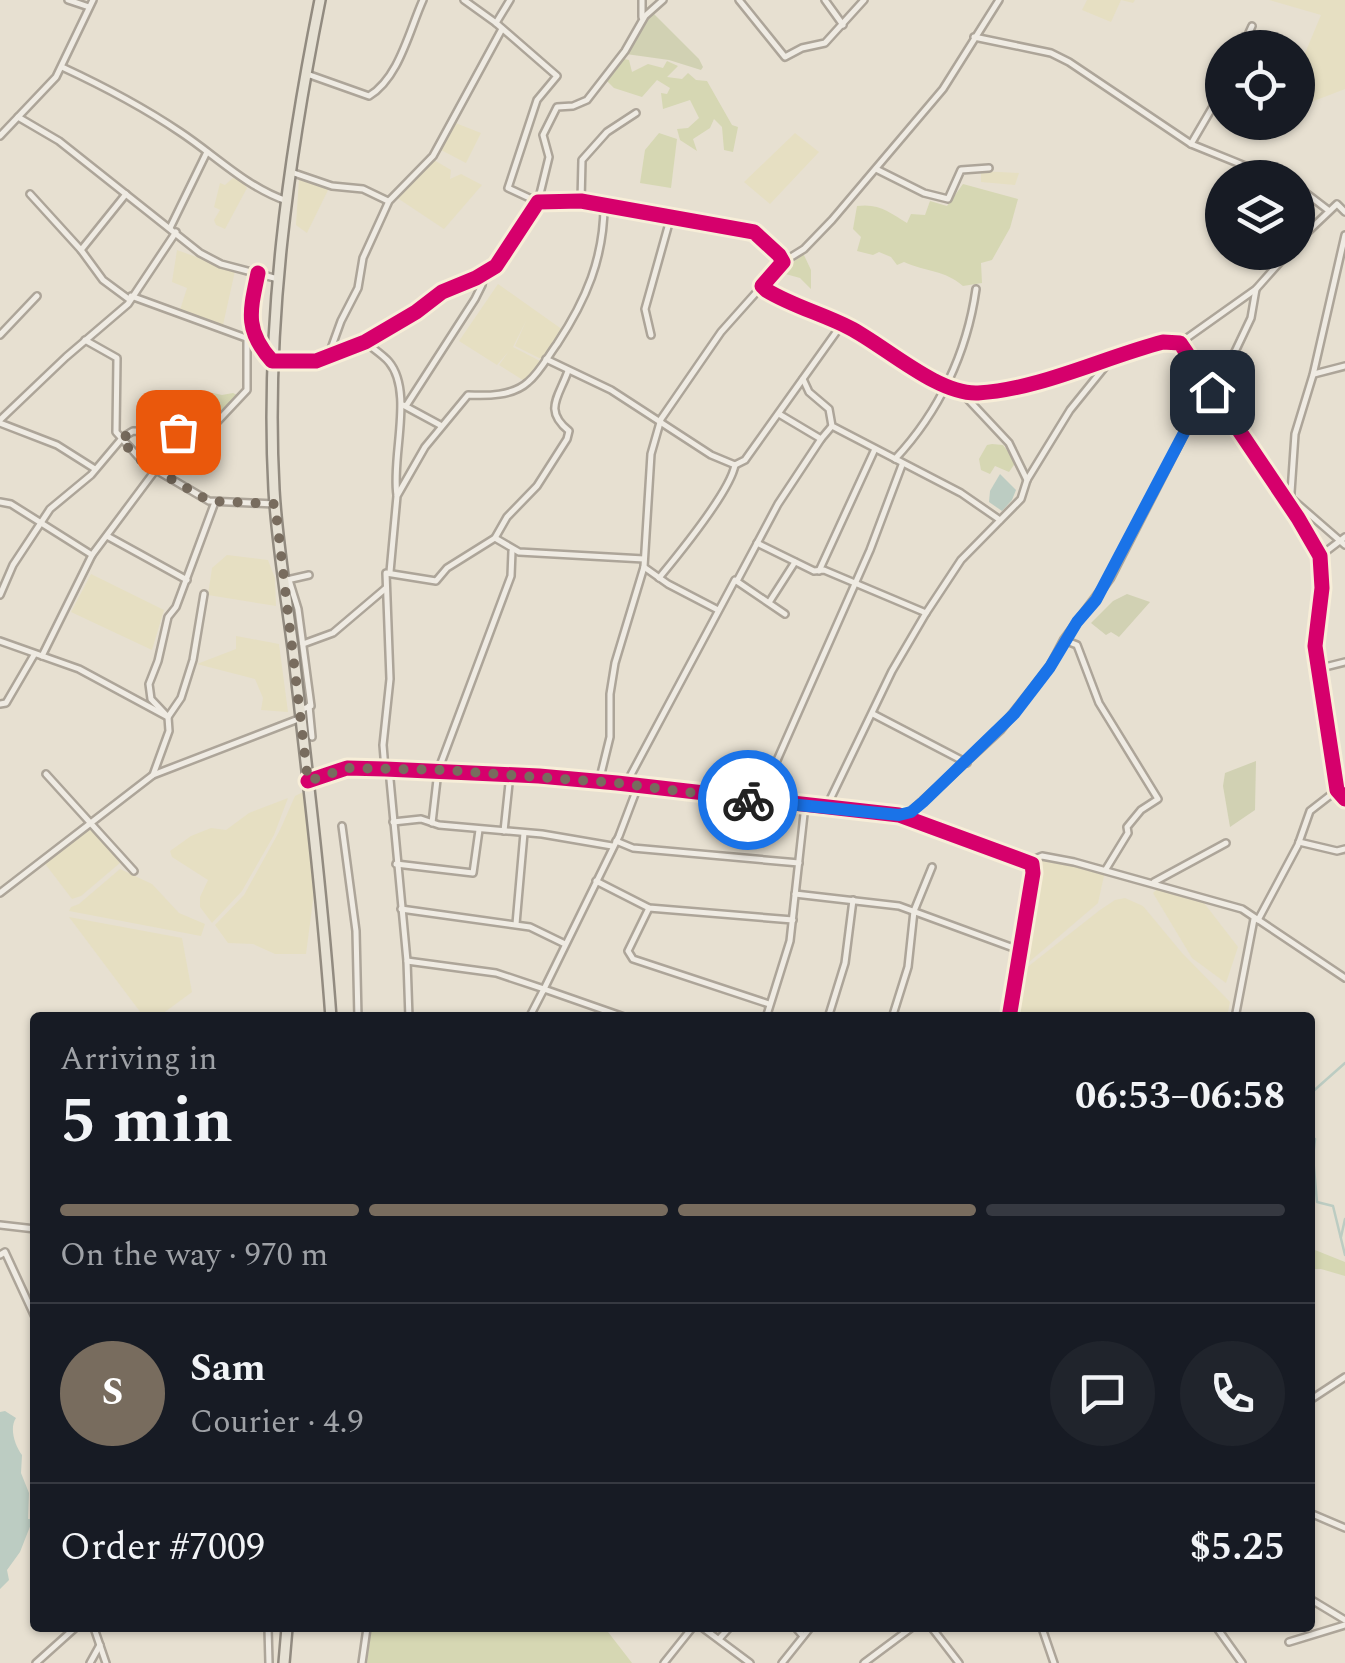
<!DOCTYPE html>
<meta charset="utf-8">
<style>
body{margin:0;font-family:Spectral,serif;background:#20242c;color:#f1f3f6;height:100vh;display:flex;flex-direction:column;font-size:38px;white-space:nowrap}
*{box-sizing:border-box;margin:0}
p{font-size:32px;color:#9ea1a6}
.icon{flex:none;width:55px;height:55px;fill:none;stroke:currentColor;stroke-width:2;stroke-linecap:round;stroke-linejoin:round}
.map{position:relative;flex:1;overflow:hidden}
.details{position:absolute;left:30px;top:1012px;width:1285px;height:620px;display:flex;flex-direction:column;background:#171b24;border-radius:10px;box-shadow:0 2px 8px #0004}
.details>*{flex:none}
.controls{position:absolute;left:1205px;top:30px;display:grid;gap:20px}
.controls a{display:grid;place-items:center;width:110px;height:110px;border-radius:50%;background:#171b24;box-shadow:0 2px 8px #0004;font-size:50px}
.pin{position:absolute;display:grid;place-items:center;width:85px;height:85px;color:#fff;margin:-42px;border-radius:20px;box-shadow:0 5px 15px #0006}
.courier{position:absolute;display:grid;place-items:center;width:100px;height:100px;margin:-50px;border:8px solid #1a73e8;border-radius:50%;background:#fff;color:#222;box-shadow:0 2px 12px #0007}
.summary em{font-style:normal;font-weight:700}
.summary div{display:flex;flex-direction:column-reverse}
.summary{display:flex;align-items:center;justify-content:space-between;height:170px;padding:0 30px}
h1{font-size:65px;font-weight:700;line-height:75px}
.bar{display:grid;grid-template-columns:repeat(4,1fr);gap:15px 10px;align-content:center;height:120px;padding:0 30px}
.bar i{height:12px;border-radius:8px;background:#363941}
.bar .current{background:#786c5e}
.bar p{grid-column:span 4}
.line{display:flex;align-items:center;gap:25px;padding:0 30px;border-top:2px solid #363941}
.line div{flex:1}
.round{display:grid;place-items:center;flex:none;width:105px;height:105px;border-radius:52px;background:#20242c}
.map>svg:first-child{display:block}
</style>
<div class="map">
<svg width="1345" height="1663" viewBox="0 0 1345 1663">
<rect width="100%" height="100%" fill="#e7e0d1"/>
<!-- farmland -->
<g fill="#e6dfc2">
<polygon points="1087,0 1135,0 1133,3 1121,0 1111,22 1082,10"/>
<polygon points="1269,0 1345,0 1345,89 1298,107 1298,70 1321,15"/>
<polygon points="453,122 481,133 466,163 441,150"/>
<polygon points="795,133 819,152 770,204 744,182"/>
<polygon points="434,160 451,170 450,179 461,174 482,185 444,229 396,197"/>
<polygon points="981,171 1019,173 1015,185 981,182"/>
<polygon points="233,178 240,180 247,188 225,229 216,225 214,220 220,210 214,207 220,183 225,185"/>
<polygon points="299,178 329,188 307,233 296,225"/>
<polygon points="177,250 235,271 223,325 180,310 187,288 172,282"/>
<polygon points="498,284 563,330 541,359 515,346 526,321 513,347 540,361 526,382 499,365 509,351 497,365 459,341"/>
<polygon points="227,555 268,560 275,578 276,606 208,595 212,568"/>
<polygon points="91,574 164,610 152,650 71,612"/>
<polygon points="236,636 279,644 288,712 261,710 263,698 255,679 197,664 236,649"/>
<polygon points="303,792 314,893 306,954 275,954 253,944 228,943 215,925 244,895 280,830 295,796"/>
<polygon points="288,798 274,835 242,891 212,923 200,907 200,897 208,880 172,857 170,851 191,836 211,828 226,830 249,813"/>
<polygon points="91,828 121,862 81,896 72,899 43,861"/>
<polygon points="1042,861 1105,871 1098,903 1029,962"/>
<polygon points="120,869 152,884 179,913 205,924 201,936 69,911 71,907 79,904"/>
<polygon points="1157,889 1204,903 1238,947 1226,983 1192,958 1153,893"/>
<polygon points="1125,898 1143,906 1182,953 1230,1002 1227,1017 1017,1017 1025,969 1100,910 1115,900"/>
<polygon points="69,917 182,938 192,992 158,1017 144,1017"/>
</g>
<!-- green -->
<g fill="#d6d7b3">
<polygon points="624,59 629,60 632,72 648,64 663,68 667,61 678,66 667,77 682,79 688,73 696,80 707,81 732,125 738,127 733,152 724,150 722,127 714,119 710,128 693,139 697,151 680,140 677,129 688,128 699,118 690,100 663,109 661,93 667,94 670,88 657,80 642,97 614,88 607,81"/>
<polygon points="659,133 677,139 671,188 640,183 645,150"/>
<path d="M 963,184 L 1018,199 L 1010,228 L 992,260 L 981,263 L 982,283 L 963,286 C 945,270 926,272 904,262 L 897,265 L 891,257 L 879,252 L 873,255 L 857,251 L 861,237 L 853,229 L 857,206 C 880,203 890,213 907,223 L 911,214 L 925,215 L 930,201 L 947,206 Z"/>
<polygon points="803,253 811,270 811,289 800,278 782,273"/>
<polygon points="204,391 222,395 233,393 239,396 220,411 212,409 208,421 202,421 201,427 195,429 198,415 195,404"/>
<polygon points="992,444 1003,445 1016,462 1009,472 995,466 990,474 981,470 979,459 987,445"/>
<polygon points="1310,1248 1345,1262 1345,1276 1321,1269 1310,1269"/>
<polygon points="371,1628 605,1628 632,1663 367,1663"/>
</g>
<!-- cemetery -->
<g fill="#d1d1b3">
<polygon points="652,12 699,59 703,67 701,70 669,60 626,54 644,21"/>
<polygon points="1127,594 1150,602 1119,637 1111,632 1106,635 1091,623 1113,601"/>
<polygon points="1256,761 1255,810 1230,827 1223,786 1225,773"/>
</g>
<!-- water -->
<g fill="#bcccc2">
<polygon points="1000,474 1016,490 1012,500 1002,511 989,502 990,491"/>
<path d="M 5,1411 L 16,1418 C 9,1428 15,1446 22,1455 L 21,1473 L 29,1493 L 28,1519 L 33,1519 L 20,1552 L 7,1570 L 9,1580 L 0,1589 L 0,1412 Z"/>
</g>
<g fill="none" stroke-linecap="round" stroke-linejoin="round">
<!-- stream -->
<g stroke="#bcccc2" stroke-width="2.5">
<polyline points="1310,1094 1345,1063"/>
<polyline points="1315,1139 1313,1157 1317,1202 1333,1206 1345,1255"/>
<polyline points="1341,1237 1345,1219"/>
</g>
<!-- minor casing -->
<g stroke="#ada599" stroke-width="10">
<g id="minor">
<polyline points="68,0 89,7"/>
<polyline points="464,0 496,23 557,76 537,100 508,188 538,202 549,157 543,135 557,107 573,106 587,100 625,51 645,16 663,0"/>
<polyline points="739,0 785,57 802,48 825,43 864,0"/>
<polyline points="825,0 843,25"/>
<polyline points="642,17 642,0"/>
<polyline points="496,23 510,0"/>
<polyline points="974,37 1051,53 1069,62 1191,144 1275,178"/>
<polyline points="1242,48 1252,26"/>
<path d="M 62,67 C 103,86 143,107 180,132 C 215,155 246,187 287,201"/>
<path d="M 307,74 L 369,96 C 399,78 409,31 423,0"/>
<polyline points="18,117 59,141 200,253 221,264 278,279"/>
<polyline points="0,136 56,77 93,0"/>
<polyline points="1191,144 1222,91"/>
<polyline points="876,169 924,193 948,199 961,170 989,168"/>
<polyline points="291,172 332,186 363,189 388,201"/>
<polyline points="1298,187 1328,210"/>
<polyline points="30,194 81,250 103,280 130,300"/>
<polyline points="581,201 582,160 607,132 636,113"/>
<polyline points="170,228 207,152"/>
<polyline points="1298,241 1337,204 1345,212"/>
<polyline points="81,250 126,194"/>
<polyline points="783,262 804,249 832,220 943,89 999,0"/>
<path d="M 258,273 C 250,311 244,330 272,361 L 316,361 L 365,342 L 416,312 L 442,292 L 476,278 L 496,266 L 538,202 L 581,201 L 754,232 L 779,255 L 783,262 L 762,286 L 766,290 C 792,306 823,314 850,328 C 886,346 938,396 979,393 C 1046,387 1105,348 1172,341 L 1180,343 L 1210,390"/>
<polyline points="131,296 246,338"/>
<polyline points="0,335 37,296"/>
<polyline points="651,335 645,309 671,216"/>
<polyline points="85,340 117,358 116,432 144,463 209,501 275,504"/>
<path d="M 365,342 C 372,348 383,355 389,362 C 414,392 391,457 397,495"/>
<polyline points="1180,343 1256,289 1289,252"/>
<polyline points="328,357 341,321 358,288 363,258 389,201 433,156 502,29"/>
<polyline points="546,359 611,390 711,455 735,465 745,460 842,324"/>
<polyline points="1314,374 1345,366"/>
<polyline points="803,379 809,392 829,409 832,426 961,493 1000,520"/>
<polyline points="963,394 1009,443 1027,480"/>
<polyline points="1214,396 1251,318 1256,289"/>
<polyline points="403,405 440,425"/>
<polyline points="406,406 475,299 482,285 484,273"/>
<polyline points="779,414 821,439 832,426"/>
<polyline points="0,420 66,357 128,304 176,232"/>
<polyline points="0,423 57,445 95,469"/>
<path d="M 895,459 C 939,412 967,353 976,289"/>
<polyline points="1292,499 1345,545"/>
<polyline points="0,502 11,504 92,555"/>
<polyline points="1290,507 1295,434 1313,375 1345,235"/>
<polyline points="107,536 187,580"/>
<polyline points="495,538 519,552 644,559"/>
<polyline points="757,543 814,571 824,570 926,613"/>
<polyline points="1320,556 1345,537"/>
<polyline points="644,567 668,584 718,610"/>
<polyline points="819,571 875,449"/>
<path d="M 390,572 L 397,496 L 425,447 L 468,395 C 487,396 513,396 528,382 C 540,372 548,356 557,344 C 586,300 604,258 604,205"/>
<path d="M 659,578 C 678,555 730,492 735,465"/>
<polyline points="287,580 309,575"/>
<polyline points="289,580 298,609 311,706 300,710"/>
<polyline points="737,581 778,504 821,439"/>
<polyline points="0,595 13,565 50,509 91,475 123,437 133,431 196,432 215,424 247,390 247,339"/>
<polyline points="770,601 795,562"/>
<polyline points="1064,640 1077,645 1099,703 1158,799 1141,810 1127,827 1128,833 1106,869"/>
<polyline points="0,641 79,669 168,717 181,698 193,660 204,594"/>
<polyline points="303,644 333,633 386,588"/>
<polyline points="42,656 92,555 157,468"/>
<polyline points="1317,669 1345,662"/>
<polyline points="0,704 6,703 34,655"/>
<polyline points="309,706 312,737"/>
<polyline points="873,714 967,763"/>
<path d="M 385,769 L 383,745 L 390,679 L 386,573 L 436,581 L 447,568 L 495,538 L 507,517 L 537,486 L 567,439 L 569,431 C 543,410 559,397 568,371"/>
<polyline points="389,769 407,961 409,1018"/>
<polyline points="46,774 134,871"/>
<polyline points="153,775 169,731 168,717 151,699 149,684 158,661 168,617 176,607 215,502"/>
<polyline points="599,782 610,737 610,694 615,663 644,567 651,454 661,419 721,332 762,286"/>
<polyline points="626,784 735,580 785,614"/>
<polyline points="759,801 870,550 902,465"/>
<polyline points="826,808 892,671 926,613 961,560 1021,499 1027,480 1070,410 1108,363 1108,358"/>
<polyline points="900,816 1032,864 1033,873 1009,1018"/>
<polyline points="393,822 421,819 439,825 542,834 612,846"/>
<polyline points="432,823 438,771 511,576 512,551"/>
<polyline points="342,826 356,931 358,1018"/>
<polyline points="504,831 510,774"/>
<polyline points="616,841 633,848 799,863"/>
<polyline points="1299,842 1337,851 1345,849"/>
<polyline points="1030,861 1042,856 1074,862 1242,909 1345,978"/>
<polyline points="396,864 473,873 479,830"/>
<polyline points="596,881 649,908 793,920"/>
<polyline points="1154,882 1226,843"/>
<polyline points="0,893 153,775 301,718"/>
<polyline points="795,894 899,906 1019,950"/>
<polyline points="649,908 628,951 633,959 769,1004"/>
<polyline points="401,909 530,927 565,944"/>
<polyline points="1258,920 1298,845 1310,811 1337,790"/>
<polyline points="516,924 524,833"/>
<polyline points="407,961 496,973 544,989 619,836 638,786"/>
<polyline points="529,1018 544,989 627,1018"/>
<polyline points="766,1018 790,941 805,805"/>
<polyline points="828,1018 845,963 853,900"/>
<polyline points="892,1018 908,967 914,911 932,867"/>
<polyline points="1235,1018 1254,919"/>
<polyline points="0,1225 35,1229"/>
<polyline points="0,1255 5,1252 35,1317"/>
<polyline points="1310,1400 1345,1377"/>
<polyline points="1310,1513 1345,1528"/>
<polyline points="1310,1599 1345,1620"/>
<polyline points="94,1628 106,1663"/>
<polyline points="268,1628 269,1663"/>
<polyline points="703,1628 750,1663"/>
<polyline points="796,1628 803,1636"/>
<polyline points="932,1628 959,1663"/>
<polyline points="1042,1628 1054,1663"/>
<polyline points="1217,1628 1242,1663"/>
<polyline points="719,1639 729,1628"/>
<polyline points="1289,1642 1345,1625"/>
<polyline points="36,1663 75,1628"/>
<polyline points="90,1663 100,1645"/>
<polyline points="362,1663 367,1628"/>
<polyline points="664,1663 692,1628"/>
<polyline points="782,1663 810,1628"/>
<polyline points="864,1663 911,1628"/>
</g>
</g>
<!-- tertiary casing -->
<g stroke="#ada599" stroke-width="11">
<polyline id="tertiary" points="308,781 347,768 539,776 899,815 911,812 1000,730 1050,667 1064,640 1110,578 1196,410 1210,390 1298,518 1320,556 1322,588 1315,646 1337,790 1345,799"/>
</g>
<!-- primary casing -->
<g stroke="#928b80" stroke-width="14">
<g id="primary">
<path d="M 320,0 C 288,160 265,326 274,490 C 277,542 286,595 293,648 C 307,771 322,894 331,1018"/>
<polyline points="284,1663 287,1628"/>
</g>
</g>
<!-- minor -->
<use href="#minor" stroke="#efebe3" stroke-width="5"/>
<!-- tertiary -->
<use href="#tertiary" stroke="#efebe3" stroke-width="6"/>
<!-- primary -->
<use href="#primary" stroke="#e6e1d4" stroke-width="9"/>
<!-- cycleway casing -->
<g stroke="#f7eed8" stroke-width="21">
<g id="cycleway">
<path d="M 258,273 C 250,311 244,330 272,361 L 316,361 L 365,342 L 416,312 L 442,292 L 476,278 L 496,266 L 538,202 L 581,201 L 754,232 L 779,255 L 783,262 L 762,286 L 766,290 C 792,306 823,314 850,328 C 885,346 938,395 978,393 C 1041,389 1102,358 1163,342 L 1180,343 L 1298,518 L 1320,556 L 1322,588 L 1315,646 L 1337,790 L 1345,799"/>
<polyline points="308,781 347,768 385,769 539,776 617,783 899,815 1032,864 1033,873 1009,1018"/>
</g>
</g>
<!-- cycleway -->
<use href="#cycleway" stroke="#d6006c" stroke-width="15"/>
</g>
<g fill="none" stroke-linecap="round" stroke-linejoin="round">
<!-- done -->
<polyline stroke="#786c5e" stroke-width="10" stroke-dasharray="0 18" points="178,432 133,431 120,440 144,463 209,501 275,504 308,781 348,768 443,770 617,783 748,800"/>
<!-- route -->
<polyline stroke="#1a73e8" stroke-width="12" points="748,800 899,815 911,812 923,802 1014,714 1050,667 1077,622 1096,600 1196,410 1210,390 1212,392"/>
</g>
</svg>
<div class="controls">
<a><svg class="icon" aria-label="locate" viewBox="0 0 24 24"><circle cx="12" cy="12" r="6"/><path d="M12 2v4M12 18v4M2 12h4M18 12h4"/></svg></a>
<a><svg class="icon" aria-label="layers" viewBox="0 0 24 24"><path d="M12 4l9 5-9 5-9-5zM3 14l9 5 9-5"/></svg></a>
</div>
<div class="pin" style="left:178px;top:432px;background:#ea580c"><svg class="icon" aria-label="bag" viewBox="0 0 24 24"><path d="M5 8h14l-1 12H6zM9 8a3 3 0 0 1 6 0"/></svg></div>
<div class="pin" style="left:1212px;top:392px;background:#1f2937"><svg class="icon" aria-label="home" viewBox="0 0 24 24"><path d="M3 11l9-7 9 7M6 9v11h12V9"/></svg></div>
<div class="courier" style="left:748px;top:800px"><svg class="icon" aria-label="bike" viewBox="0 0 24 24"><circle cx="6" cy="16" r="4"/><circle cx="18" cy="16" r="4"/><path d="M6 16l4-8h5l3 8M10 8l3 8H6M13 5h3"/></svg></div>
<section class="details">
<div class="summary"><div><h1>5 min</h1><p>Arriving in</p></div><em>06:53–06:58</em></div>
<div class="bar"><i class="current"></i><i class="current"></i><i class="current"></i><i></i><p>On the way · 970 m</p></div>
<div class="line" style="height:180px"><b class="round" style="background:#786c5e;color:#fff">S</b><div><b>Sam</b><p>Courier · 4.9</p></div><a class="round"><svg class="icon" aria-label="chat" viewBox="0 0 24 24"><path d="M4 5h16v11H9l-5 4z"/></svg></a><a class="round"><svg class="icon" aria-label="phone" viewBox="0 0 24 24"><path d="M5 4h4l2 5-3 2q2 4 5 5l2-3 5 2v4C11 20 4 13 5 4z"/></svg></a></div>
<div class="line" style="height:130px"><div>Order #7009</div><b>$5.25</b></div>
</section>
</div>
